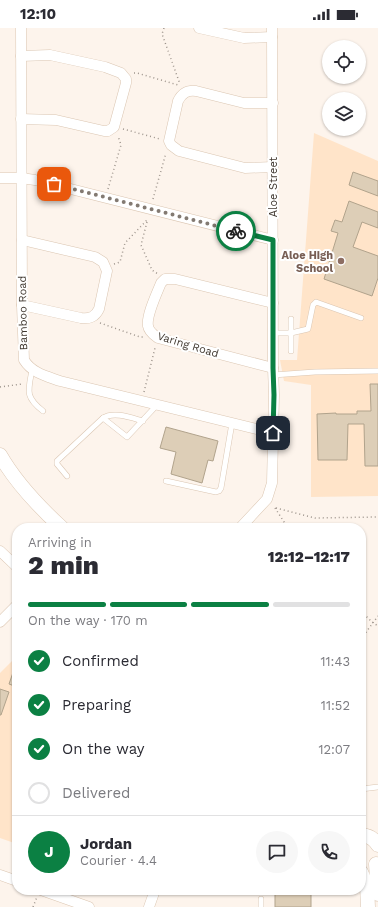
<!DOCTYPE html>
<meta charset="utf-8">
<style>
body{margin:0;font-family:"Work Sans",sans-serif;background:#f7f7f7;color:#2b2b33;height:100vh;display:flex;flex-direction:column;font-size:15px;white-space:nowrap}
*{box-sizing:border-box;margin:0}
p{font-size:13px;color:#7c7c81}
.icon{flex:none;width:22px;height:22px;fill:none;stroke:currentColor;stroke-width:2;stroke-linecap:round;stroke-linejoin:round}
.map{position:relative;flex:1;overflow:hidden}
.drawer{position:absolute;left:12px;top:495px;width:354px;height:372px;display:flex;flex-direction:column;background:#fff;border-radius:16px;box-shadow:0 1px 3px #0004}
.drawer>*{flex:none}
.tools{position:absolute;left:322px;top:12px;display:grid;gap:8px}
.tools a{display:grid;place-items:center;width:44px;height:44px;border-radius:50%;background:#fff;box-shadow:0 1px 3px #0004;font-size:20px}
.pin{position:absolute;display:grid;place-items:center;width:34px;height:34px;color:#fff;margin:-17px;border-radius:8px;box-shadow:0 2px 6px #0006}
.courier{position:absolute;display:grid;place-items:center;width:40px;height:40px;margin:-20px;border:3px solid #0b8043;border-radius:50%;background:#fff;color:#222;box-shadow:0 1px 5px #0007}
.summary em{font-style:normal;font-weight:800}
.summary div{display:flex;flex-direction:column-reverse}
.summary{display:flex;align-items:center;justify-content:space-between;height:68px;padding:0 16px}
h1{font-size:26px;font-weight:800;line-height:30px}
.bar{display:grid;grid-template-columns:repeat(4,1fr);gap:6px 4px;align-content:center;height:48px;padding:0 16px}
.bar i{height:5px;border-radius:3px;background:#e1e1e2}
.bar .current{background:#0b8043}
.bar p{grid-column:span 4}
.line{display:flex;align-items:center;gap:10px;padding:0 16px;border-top:1px solid #e1e1e2}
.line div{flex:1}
.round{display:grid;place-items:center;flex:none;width:42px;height:42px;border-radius:21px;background:#f7f7f7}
ol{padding:0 16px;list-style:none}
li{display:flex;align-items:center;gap:12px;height:44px}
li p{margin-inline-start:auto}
li .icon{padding:4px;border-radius:50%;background:#0b8043;color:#fff;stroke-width:4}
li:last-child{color:#7c7c81}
li i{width:22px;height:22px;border:2px solid #e1e1e2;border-radius:50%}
.status{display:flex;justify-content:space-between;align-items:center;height:28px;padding:0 20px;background:#fff;direction:ltr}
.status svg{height:11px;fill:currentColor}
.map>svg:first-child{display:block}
</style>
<div class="status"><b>12:10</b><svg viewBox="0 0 49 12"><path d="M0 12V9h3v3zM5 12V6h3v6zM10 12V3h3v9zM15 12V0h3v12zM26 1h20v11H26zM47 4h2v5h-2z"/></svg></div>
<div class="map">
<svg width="378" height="879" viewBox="0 0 378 879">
<rect width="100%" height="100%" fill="#fdf4ec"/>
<!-- built -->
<g fill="#ffe4c9">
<polygon points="314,105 378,133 378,468 311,469 311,357 284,353 280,332 297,332"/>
<polygon points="17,628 17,816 0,810 0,645"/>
</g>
<!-- building -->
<g fill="#ddceb7" stroke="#b1a38c">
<polygon points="353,144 378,153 378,168 349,157"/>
<polygon points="349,173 378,184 378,200 362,194 353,219 378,228 378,250 372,268 324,251 338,205 331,203 335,192 342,194"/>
<polygon points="370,356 378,356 378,438 365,438 364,396 348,396 347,432 318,432 317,386 336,385 336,386 357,386 357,383 371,383"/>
<polygon points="166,399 218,413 213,433 208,432 202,455 171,446 176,424 160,420"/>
<polygon points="16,636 17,636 17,659 9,656"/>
<polygon points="0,661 9,664 1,687 0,687"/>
<polygon points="311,862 311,879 275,879 275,863"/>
</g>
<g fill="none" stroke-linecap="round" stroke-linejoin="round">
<!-- lane casing -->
<g stroke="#dbc6b2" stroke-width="6">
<g id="lane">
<polyline points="291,291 291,323"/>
<polyline points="273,305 291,305 308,301 313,277 316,274 361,290"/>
<path d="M 32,342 C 28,363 25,369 43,383"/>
<polyline points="273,347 315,344 378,343"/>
<polyline points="103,390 127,409 157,377"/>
<path d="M 67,448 L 57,436 L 57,433 L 103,390 C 114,383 132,390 143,393"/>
<polyline points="166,453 216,464 219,463 221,460 232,395"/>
<polyline points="361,761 378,759"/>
<polyline points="261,879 261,871"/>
</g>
</g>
<!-- street casing -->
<g stroke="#dbc6b2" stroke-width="11">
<g id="street">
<path d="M 21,0 L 22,277 L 24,332 C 32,345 46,348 60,353 L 273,405"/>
<polyline points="199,0 244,10 272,9"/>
<polyline points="21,28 50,27 105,39 121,45 126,51 126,55 114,99 108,103 104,103 56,92 21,91"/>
<path d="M 273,75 L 244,75 L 196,63 C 187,62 182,65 178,73 L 169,113 L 171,117 L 179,123 L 245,140 L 273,139"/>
<polyline points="0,150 21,150 35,152 273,212"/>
<path d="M 22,212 L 95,229 L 103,234 L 107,243 L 99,281 C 95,289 90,291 81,290 L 22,277"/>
<path d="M 273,340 L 158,310 C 154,307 149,304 148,298 C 146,288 157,265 161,255 L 165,251 L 175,251 L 273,275"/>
<polyline points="240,500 267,471 272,455 274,367 273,340 272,0"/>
<polyline points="0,523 17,539"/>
<polyline points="0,594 17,577"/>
<polyline points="0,847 17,853"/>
<polyline points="41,862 89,879"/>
<polyline points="149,879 155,862"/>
</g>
</g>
<!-- secondary casing -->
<g stroke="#dbc6b2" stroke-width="15">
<g id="secondary">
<path d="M 0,427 C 16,455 38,478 62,500"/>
<path d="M 361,808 C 368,807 374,811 378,817"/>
<polyline points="376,836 378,866"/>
<polyline points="361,844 367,858 368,879"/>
</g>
</g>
<!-- path -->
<g stroke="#9e958d" stroke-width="1.5" stroke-dasharray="1 3" stroke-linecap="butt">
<polyline points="164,0 162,6 180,56"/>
<polyline points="134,45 137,45 178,57"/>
<polyline points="123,101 160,111"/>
<polyline points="108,161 121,117 118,108"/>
<polyline points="153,171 166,125"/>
<polyline points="147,194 141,217 152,242 158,246"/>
<polyline points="114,236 120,234 125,215 148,191"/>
<polyline points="100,295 140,309 143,309"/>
<polyline points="0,359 22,356"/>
<polyline points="144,364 155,320"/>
<polyline points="275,480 288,500"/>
<polyline points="276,480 315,490 378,489"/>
<polyline points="361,583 372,594 378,598"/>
<polyline points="361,611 378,588"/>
<polyline points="33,879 37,869"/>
</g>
<!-- lane -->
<use href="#lane" stroke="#fff" stroke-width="5"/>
<!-- street -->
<use href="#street" stroke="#fff" stroke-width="10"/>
<!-- secondary -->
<use href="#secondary" stroke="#fff" stroke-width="14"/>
</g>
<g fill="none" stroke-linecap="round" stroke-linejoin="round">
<!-- done -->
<polyline stroke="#837a72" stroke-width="4" stroke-dasharray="0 7.2" points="54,156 236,203"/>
<!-- route -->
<polyline stroke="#0b8043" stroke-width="5" points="236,203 273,212 273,340 274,367 273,405"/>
</g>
<!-- markers -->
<circle fill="#8d6e63" stroke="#fff" stroke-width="1.5" cx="341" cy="233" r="4"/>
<g text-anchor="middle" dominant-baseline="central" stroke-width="4" stroke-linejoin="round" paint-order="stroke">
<!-- street labels -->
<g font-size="11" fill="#413931" stroke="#fff">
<text transform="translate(273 159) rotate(-90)">Aloe Street</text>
<text transform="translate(23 285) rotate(-91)">Bamboo Road</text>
<text transform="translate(188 317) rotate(17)">Varing Road</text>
</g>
<!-- education labels -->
<g font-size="11" font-weight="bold" fill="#785e54" stroke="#fff" text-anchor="end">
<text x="333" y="227">Aloe High<tspan x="333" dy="13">School</tspan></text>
</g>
</g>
</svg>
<div class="tools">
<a><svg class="icon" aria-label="locate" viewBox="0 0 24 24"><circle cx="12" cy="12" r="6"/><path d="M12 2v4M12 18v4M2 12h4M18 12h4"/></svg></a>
<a><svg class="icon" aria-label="layers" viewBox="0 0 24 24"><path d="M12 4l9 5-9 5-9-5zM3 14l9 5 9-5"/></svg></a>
</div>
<div class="pin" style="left:54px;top:156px;background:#ea580c"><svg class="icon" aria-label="bag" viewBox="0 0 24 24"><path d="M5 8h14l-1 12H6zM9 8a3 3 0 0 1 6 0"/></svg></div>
<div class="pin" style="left:273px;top:405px;background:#1f2937"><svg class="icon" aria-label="home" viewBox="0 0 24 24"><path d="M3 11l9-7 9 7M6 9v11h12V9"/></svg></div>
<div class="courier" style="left:236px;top:203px"><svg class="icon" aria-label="bike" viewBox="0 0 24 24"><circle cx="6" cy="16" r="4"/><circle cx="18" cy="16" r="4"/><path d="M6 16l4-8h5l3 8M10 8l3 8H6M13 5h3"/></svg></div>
<section class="drawer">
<div class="summary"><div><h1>2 min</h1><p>Arriving in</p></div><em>12:12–12:17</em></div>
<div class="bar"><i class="current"></i><i class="current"></i><i class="current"></i><i></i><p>On the way · 170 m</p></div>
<ol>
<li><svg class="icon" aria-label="check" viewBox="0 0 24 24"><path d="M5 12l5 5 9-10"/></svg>Confirmed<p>11:43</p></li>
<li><svg class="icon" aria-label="check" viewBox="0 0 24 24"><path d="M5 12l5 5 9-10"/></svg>Preparing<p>11:52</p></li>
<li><svg class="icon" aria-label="check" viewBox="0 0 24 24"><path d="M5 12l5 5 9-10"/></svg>On the way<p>12:07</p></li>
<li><i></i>Delivered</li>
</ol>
<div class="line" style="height:72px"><b class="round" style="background:#0b8043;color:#fff">J</b><div><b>Jordan</b><p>Courier · 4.4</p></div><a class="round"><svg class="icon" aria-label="chat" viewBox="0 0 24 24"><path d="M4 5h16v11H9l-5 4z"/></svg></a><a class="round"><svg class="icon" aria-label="phone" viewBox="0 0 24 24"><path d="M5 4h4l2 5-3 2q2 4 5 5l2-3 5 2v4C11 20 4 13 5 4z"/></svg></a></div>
</section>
</div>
